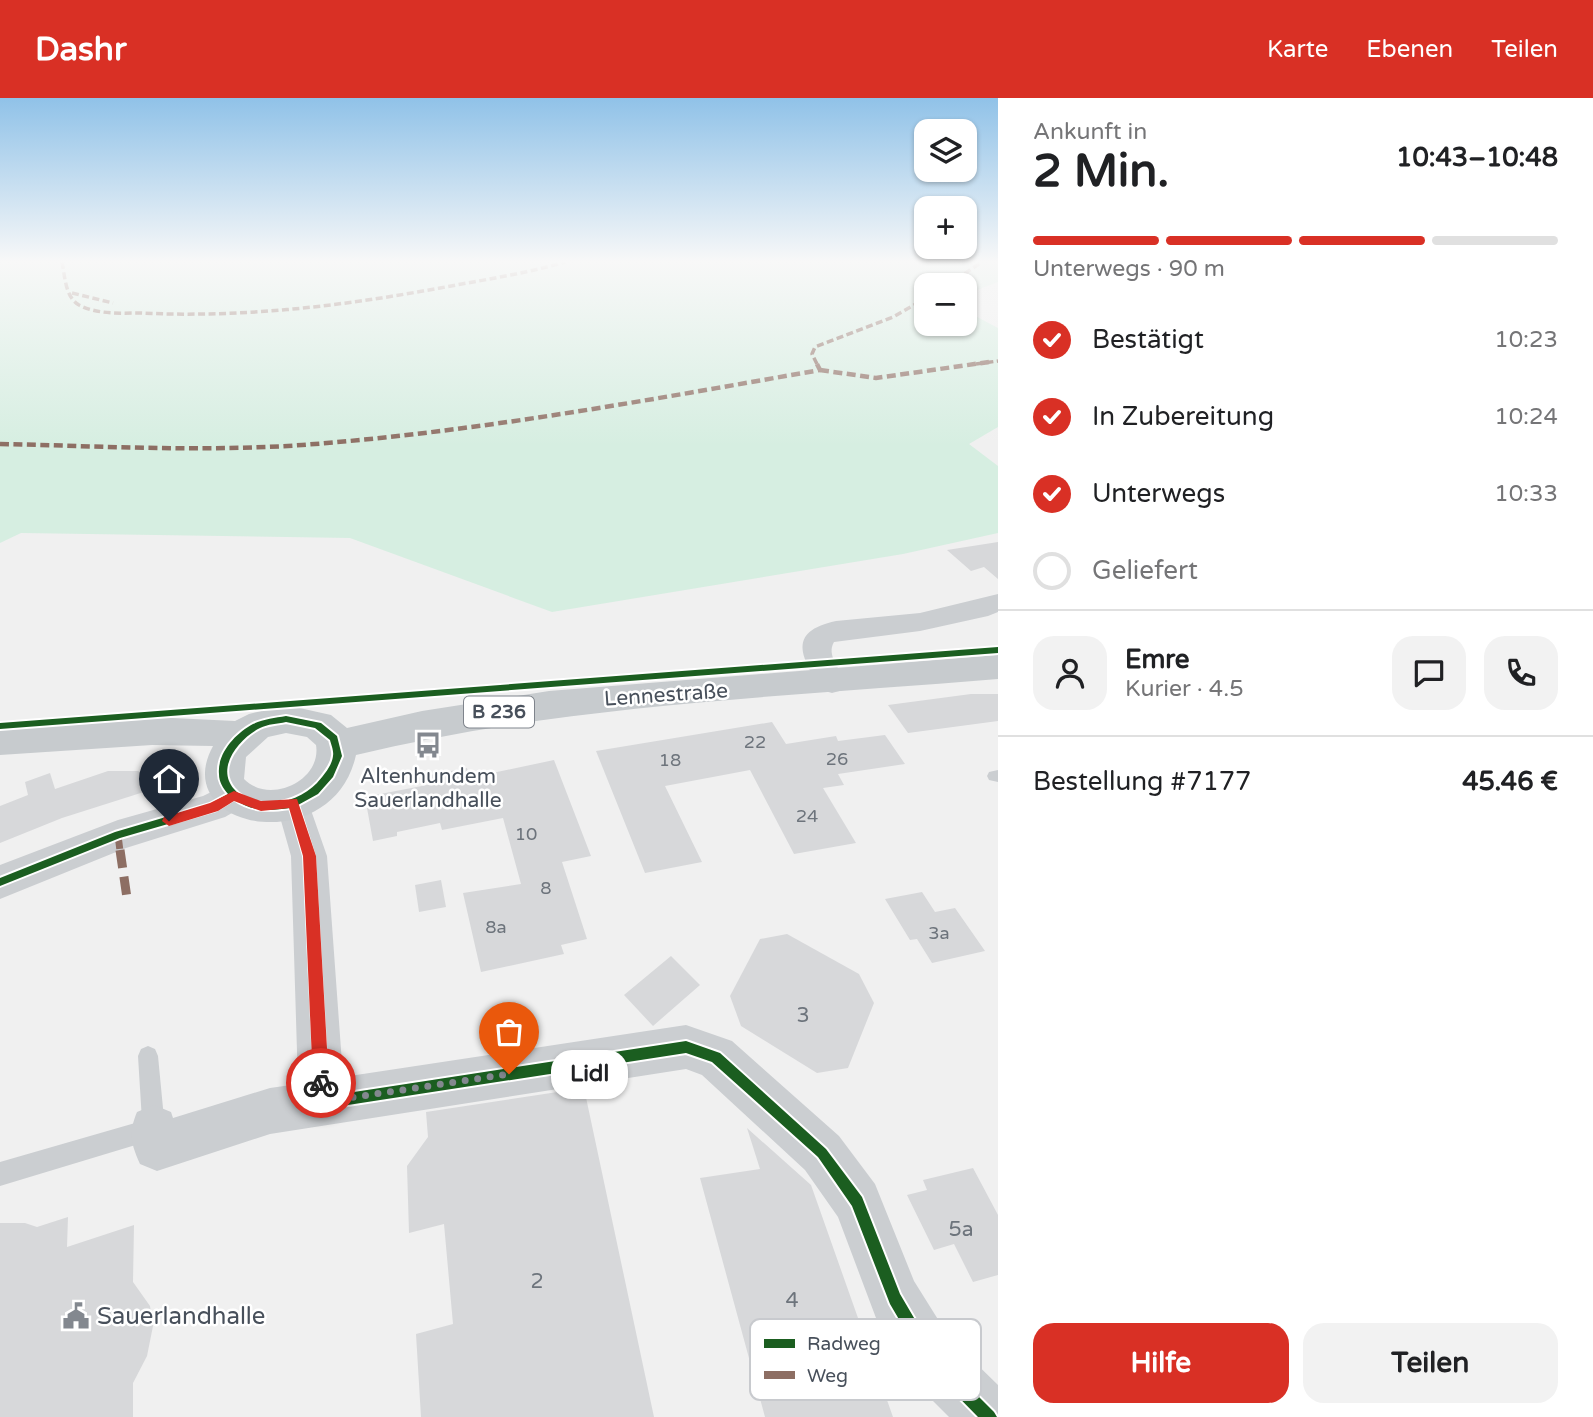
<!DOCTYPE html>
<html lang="de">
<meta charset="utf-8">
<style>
body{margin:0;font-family:"Varela Round",sans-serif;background:#f2f2f2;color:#202124;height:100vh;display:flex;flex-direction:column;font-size:26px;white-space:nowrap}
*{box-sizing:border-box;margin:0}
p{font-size:23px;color:#757577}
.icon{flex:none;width:38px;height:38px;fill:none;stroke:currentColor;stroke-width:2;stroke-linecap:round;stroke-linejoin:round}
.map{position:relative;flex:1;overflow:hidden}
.details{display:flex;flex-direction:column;background:#fff;width:595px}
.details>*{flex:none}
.tools{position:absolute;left:914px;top:21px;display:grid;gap:14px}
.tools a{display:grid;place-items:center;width:63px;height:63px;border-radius:14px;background:#fff;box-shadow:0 2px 5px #0004;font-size:35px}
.pin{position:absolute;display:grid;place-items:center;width:60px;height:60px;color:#fff;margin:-72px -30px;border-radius:50% 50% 50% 0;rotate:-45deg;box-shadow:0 0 7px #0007}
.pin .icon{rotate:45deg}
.courier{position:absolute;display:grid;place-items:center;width:70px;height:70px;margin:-35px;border:5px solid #d93025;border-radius:50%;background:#fff;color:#222;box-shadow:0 2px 9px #0007}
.bubble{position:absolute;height:49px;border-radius:21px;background:#fff;box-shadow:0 2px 5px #0004;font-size:23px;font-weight:700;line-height:49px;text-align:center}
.head em{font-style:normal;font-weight:700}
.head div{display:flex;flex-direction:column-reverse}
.head{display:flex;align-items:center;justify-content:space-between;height:119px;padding:0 35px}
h1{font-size:46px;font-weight:700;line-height:52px}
.bar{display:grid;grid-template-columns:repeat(4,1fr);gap:10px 7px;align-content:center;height:84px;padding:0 35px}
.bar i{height:9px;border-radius:5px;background:#e0e0e0}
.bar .current{background:#d93025}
.bar p{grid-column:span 4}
.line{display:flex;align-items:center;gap:18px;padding:0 35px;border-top:2px solid #e0e0e0}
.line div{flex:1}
.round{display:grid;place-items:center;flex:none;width:74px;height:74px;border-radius:21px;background:#f2f2f2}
ol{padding:0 35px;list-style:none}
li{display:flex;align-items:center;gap:21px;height:77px}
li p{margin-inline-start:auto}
li .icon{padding:7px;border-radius:50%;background:#d93025;color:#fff;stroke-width:4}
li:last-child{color:#757577}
li i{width:38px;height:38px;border:4px solid #e0e0e0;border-radius:50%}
.action{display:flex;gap:14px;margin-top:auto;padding:14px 35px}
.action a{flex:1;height:80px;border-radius:21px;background:#d93025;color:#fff;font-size:28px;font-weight:700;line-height:80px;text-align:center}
.action a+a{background:#f2f2f2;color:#202124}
header{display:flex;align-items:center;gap:42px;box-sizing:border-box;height:98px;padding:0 35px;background:#d93025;color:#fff}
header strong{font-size:33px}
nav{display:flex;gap:38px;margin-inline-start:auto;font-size:24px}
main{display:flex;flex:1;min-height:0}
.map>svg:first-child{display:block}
</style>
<header>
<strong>Dashr</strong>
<nav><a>Karte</a><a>Ebenen</a><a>Teilen</a></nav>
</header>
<main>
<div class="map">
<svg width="998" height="1319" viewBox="0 0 998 1319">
<rect width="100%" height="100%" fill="#f0f0f0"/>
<!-- green -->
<polygon fill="#d6eee1" points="0,164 998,164 998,184 964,197 964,187 926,187 926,226 964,226 964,212 998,230 998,329 969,346 998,368 998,435 903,456 552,514 350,440 21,435 0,445"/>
<!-- building -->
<g fill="#d7d8da">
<polygon points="998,444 998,481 984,469 971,473 947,452"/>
<polygon points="971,596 998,596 998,623 908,635 888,607"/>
<polygon points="772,624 786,646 836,638 838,643 885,637 905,666 838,676 844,687 823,690 856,745 794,756 750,672 665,688 702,764 645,775 596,653"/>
<polygon points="554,662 591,758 562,764 587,841 561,847 564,856 481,874 463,795 521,786 503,720 442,732 440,725 397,734 397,738 373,743 365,699 432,686 430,677 467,670 469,680"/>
<polygon points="108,673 138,673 169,686 62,720 0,745 0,708 28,697 25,684 50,675 55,691"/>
<polygon points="441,782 446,809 419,814 415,787"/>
<polygon points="922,794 935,814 955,810 985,853 932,865 917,841 910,842 885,801"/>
<polygon points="787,836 859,876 874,905 848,970 817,975 741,928 730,898 760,841"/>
<polygon points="671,858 700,887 653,928 624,897"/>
<polygon points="584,990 654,1319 421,1319 416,1236 453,1226 444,1126 409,1135 407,1068 428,1039 426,1014"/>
<polygon points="747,1030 811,1087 893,1319 765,1319 700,1080 760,1071"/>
<polygon points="973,1070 998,1117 998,1177 973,1184 954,1146 934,1152 907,1097 927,1092 923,1082"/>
<polygon points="68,1119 67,1149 134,1127 133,1184 150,1208 153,1228 147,1258 133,1285 133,1319 0,1319 0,1125 25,1125 37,1129"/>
</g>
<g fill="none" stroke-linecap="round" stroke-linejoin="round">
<!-- lane -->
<g fill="#cbced1" fill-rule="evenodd">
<polygon points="998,672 998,684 989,682 987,678 989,674"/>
<polygon points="148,948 155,951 158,958 165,1031 162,1039 0,1088 0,1064 142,1023 138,958 141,951"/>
</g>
<!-- street -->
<g fill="#cbced1" fill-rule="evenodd">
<path d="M 998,496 L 998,514 L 988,518 L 920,533 L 834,544 C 826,557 840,572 847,584 L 843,592 L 832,595 L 821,592 C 802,559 786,534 836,523 L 920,515 Z"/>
<polygon points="234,683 246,687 251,697 246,707 225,719 126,750 0,801 0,767 118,722 203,698"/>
<path d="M 293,691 L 305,695 L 327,758 L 343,979 L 686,927 L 732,943 L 839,1038 L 875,1086 L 914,1183 L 949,1239 L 998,1287 L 998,1319 L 949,1319 L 909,1279 L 876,1220 L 838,1119 L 805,1072 L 702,977 L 686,971 L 270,1036 L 157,1073 L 140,1066 C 131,1045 128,1036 137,1014 L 154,1007 L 171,1014 L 173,1020 L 270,990 L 298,986 L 291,758 L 276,705 L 281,695 Z"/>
</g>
<!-- primary -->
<path fill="#c7cbce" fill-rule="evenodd" d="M 998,557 L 998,581 C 784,599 566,606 356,657 C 333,762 167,732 213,648 L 152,647 L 0,657 L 0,629 L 152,619 L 235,623 L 249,616 L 286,607 L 331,617 L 347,630 L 422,613 L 549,593 ZM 286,635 L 307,639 L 316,647 C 322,683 269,707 244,681 L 246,659 L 268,639 Z"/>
<!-- quiet-far3 -->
<g stroke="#8d6e63" stroke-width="3.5" stroke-dasharray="7 3.5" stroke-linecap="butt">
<path d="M 62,164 C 65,178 65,199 79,207 C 98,217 122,215 142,215 C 243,220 341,208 440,190 C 482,182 524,176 565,164"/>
<polyline points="947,187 982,164"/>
<polyline points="72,195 113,205"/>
<polyline points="817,266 812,256 815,249 893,219 926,200"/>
<polyline points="976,266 998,263"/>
</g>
<!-- quiet-far2 -->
<g stroke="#8d6e63" stroke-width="4.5" stroke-dasharray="9 4.5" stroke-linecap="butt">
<polyline points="820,272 876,280 989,264"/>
<path d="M 0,346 C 100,348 202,354 302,347 C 476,334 648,302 820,272 L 816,264"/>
</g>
<!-- quiet-far1 -->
<polyline stroke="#8d6e63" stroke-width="7" stroke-dasharray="14 7" stroke-linecap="butt" points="118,737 120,753"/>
<!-- quiet -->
<polyline stroke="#8d6e63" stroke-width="9" stroke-dasharray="18 9" stroke-linecap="butt" points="120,752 127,800"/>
<!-- cycleway casing -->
<g stroke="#fff" stroke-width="4">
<g id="cycleway">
<polygon points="998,549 998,555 0,631 0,625"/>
<path d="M 286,618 L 321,625 L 337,638 L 342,658 L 333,679 L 318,696 L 298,707 L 314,758 L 328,998 L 686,943 L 720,955 L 826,1051 L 862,1099 L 900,1196 L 934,1254 L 994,1314 L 997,1319 L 978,1319 L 924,1264 L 890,1206 L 852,1108 L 818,1059 L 712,964 L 686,955 L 322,1011 L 318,1009 L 316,1005 L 304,758 L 290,710 C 270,713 251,714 234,701 L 216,712 L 120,740 L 0,788 L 0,780 L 115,734 L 210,706 L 228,696 C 223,690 219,684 219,676 C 217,655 236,635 253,626 C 263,621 275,620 286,618 ZM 286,624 L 315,630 L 330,642 C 331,646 334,653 333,658 C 332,668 323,678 317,685 C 297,706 255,715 234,691 C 215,669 240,640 260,630 C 268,626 277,626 286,624 Z"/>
</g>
</g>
<!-- cycleway -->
<use href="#cycleway" fill="#1b5e20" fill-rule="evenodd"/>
</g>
<!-- sky -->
<linearGradient id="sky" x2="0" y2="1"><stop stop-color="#90c2e8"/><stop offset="0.47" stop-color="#f8f8f8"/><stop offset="1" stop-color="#f8f8f8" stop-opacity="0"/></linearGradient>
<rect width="998" height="348" fill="url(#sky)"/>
<!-- route -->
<polygon fill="#d93025" points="234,693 261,703 297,701 316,758 329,985 327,991 321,993 316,991 313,985 303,758 289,710 261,713 234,703 218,713 169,728 162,723 164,719 210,705"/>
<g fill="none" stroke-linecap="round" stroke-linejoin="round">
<!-- done -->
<polyline stroke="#83888f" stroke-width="7" stroke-dasharray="0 12.6" points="321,985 322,1004 509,976"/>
</g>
<!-- icons -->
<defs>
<g id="bus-bare" transform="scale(2.1)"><path d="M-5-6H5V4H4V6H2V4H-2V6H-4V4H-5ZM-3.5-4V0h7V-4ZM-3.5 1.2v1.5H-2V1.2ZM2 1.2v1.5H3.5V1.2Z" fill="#83888f" stroke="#fff" stroke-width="2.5" paint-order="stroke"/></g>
<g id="civic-bare" transform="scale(2.1)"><path d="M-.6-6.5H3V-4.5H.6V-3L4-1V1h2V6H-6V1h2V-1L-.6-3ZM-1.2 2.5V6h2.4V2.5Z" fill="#83888f" stroke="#fff" stroke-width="2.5" paint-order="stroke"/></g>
</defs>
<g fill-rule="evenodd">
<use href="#bus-bare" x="428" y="647"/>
<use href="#civic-bare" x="76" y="1218"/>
</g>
<g text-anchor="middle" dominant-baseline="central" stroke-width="5" stroke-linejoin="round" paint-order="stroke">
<!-- number labels -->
<g font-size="18" fill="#6d747c">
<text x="755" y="644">22</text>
<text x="837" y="661">26</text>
<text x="670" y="662">18</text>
<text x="807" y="718">24</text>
<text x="526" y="736">10</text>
<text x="546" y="790">8</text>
<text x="496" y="829">8a</text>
<text x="939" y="835">3a</text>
</g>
<!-- shield labels -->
<rect fill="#fff" stroke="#7f848c" stroke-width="2" x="464" y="598.5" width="70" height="31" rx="5"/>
<g font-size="19" font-weight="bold" fill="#48505b">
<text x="499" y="614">B 236</text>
</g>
<!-- street labels -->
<g font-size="21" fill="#48505b" stroke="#fff">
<text transform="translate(666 597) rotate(-4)">Lennestraße</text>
</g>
<!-- poi labels -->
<g font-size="21" fill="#48505b" stroke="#fff">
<text x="428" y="678">Altenhundem<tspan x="428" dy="24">Sauerlandhalle</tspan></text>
</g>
<!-- near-number labels -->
<g font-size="21" fill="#6d747c">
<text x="803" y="917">3</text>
<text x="961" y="1131">5a</text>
<text x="537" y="1183">2</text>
<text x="792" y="1202">4</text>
</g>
<!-- near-poi labels -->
<g font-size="24" fill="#48505b" stroke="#fff" text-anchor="start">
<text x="97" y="1218">Sauerlandhalle</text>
</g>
</g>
<!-- legend -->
<rect x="750" y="1221" width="231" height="81" rx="10" fill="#fff" stroke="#c8cace" stroke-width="2"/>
<rect x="764" y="1241" width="31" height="9" fill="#1b5e20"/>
<rect x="764" y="1273" width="31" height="8" fill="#8d6e63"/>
<g font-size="19" fill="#48505b">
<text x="807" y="1252">Radweg</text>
<text x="807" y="1284">Weg</text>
</g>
</svg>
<div class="tools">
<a><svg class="icon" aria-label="layers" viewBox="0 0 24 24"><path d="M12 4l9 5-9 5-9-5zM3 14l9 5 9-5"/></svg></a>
<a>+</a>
<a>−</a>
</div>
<div class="pin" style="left:509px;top:976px;background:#ea580c"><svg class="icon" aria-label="bag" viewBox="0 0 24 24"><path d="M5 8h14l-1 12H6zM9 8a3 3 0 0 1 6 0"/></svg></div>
<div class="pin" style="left:169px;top:723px;background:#1f2937"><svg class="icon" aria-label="home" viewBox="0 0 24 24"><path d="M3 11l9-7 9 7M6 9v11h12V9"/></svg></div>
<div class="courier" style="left:321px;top:985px"><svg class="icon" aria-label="bike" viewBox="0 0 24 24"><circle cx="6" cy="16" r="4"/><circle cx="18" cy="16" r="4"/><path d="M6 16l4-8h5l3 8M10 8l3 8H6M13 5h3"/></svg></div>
<div class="bubble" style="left:551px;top:952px;width:77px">Lidl</div>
</div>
<section class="details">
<div class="head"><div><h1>2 Min.</h1><p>Ankunft in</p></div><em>10:43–10:48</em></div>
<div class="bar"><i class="current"></i><i class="current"></i><i class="current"></i><i></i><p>Unterwegs · 90 m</p></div>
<ol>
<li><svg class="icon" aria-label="check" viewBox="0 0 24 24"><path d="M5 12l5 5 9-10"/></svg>Bestätigt<p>10:23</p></li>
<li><svg class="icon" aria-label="check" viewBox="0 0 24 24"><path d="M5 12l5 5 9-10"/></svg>In Zubereitung<p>10:24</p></li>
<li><svg class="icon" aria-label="check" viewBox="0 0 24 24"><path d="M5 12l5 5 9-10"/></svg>Unterwegs<p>10:33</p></li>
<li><i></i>Geliefert</li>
</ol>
<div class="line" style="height:126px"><a class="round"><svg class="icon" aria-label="person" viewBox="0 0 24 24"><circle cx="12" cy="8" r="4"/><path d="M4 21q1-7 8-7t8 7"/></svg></a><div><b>Emre</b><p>Kurier · 4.5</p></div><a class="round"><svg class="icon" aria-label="chat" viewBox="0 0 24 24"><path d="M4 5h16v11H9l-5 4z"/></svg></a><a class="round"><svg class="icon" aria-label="phone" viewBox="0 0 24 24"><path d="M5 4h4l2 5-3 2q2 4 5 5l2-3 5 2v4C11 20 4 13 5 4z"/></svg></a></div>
<div class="line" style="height:91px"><div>Bestellung #7177</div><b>45.46 €</b></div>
<div class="action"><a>Hilfe</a><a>Teilen</a></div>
</section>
</main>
